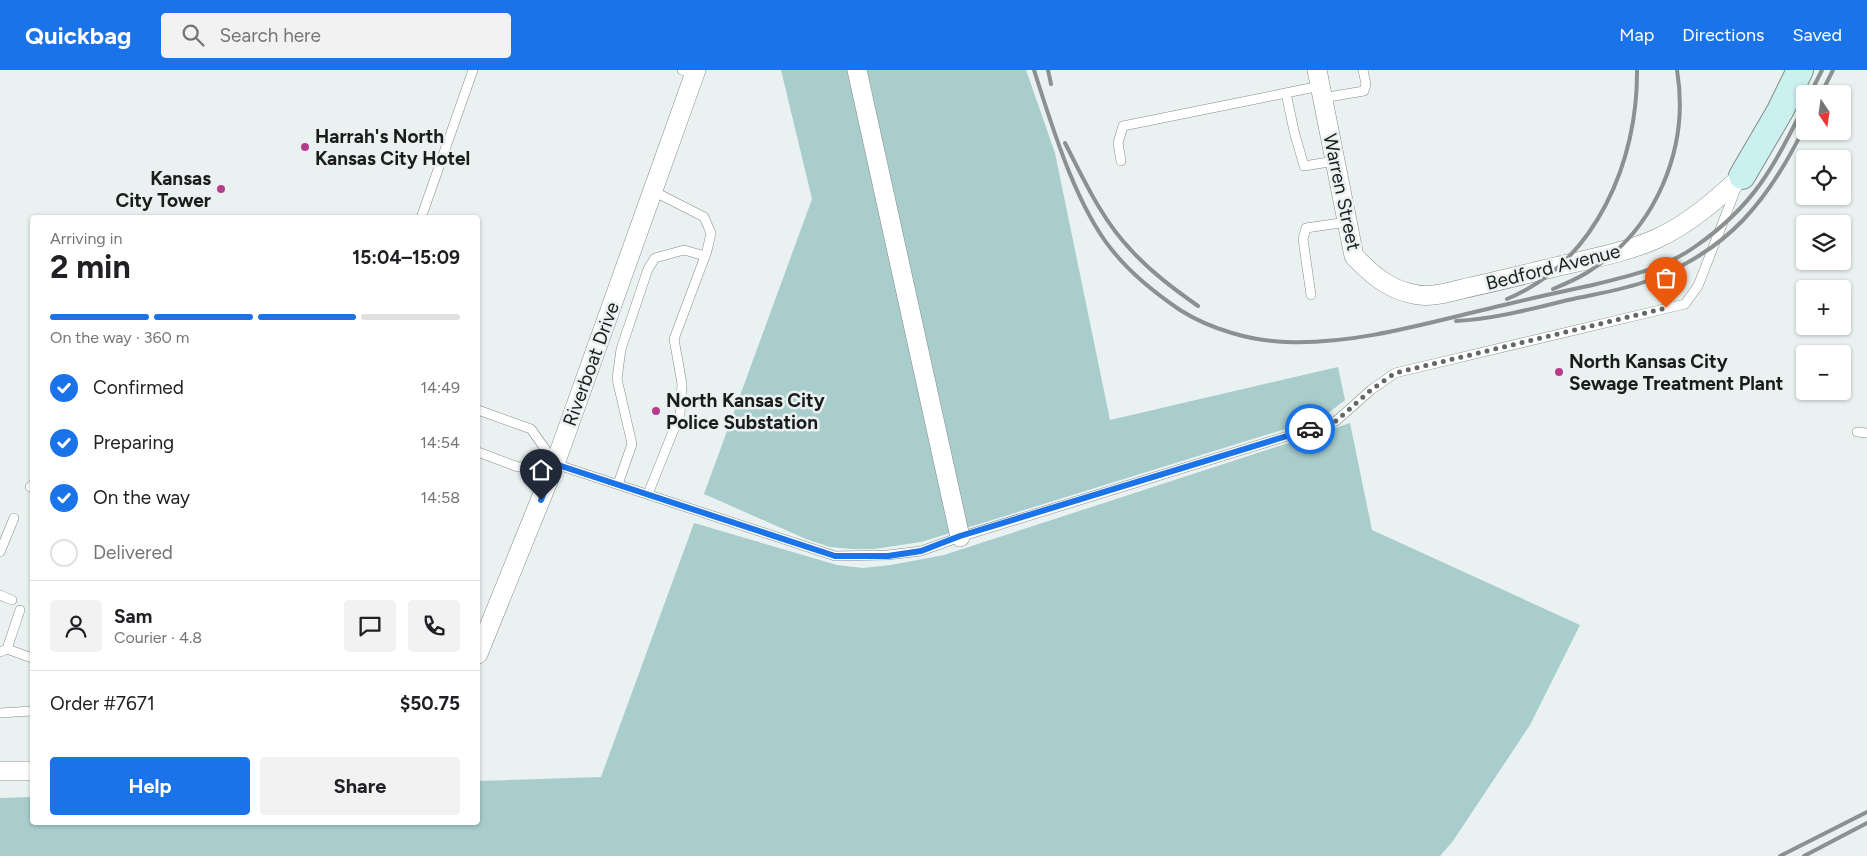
<!DOCTYPE html>
<meta charset="utf-8">
<style>
body{margin:0;font-family:Figtree,sans-serif;background:#f2f2f2;color:#202124;height:100vh;display:flex;flex-direction:column;font-size:19px;white-space:nowrap}
*{box-sizing:border-box;margin:0}
p{font-size:16px;color:#757577}
.icon{flex:none;width:28px;height:28px;fill:none;stroke:currentColor;stroke-width:2;stroke-linecap:round;stroke-linejoin:round}
.map{position:relative;flex:1;overflow:hidden}
.details{position:absolute;left:30px;top:145px;width:450px;height:610px;display:flex;flex-direction:column;background:#fff;border-radius:5px;box-shadow:0 1px 4px #0004}
.details>*{flex:none}
.needle{width:32px;rotate:167deg}
.buttons{position:absolute;left:1796px;top:15px;display:grid;gap:10px}
.buttons a{display:grid;place-items:center;width:55px;height:55px;border-radius:5px;background:#fff;box-shadow:0 1px 4px #0004;font-size:25px}
.pin{position:absolute;display:grid;place-items:center;width:42px;height:42px;color:#fff;margin:-51px -21px;border-radius:50% 50% 50% 0;rotate:-45deg;box-shadow:0 0 5px #0007}
.pin .icon{rotate:45deg}
.courier{position:absolute;display:grid;place-items:center;width:50px;height:50px;margin:-25px;border:4px solid #1a73e8;border-radius:50%;background:#fff;color:#222;box-shadow:0 1px 6px #0007}
.overview em{font-style:normal;font-weight:700}
.overview div{display:flex;flex-direction:column-reverse}
.overview{display:flex;align-items:center;justify-content:space-between;height:85px;padding:0 20px}
h1{font-size:32px;font-weight:700;line-height:38px}
.bar{display:grid;grid-template-columns:repeat(4,1fr);gap:8px 5px;align-content:center;height:60px;padding:0 20px}
.bar i{height:6px;border-radius:4px;background:#e0e0e0}
.bar .active{background:#1a73e8}
.bar p{grid-column:span 4}
.line{display:flex;align-items:center;gap:12px;padding:0 20px;border-top:1px solid #e0e0e0}
.line div{flex:1}
.round{display:grid;place-items:center;flex:none;width:52px;height:52px;border-radius:5px;background:#f2f2f2}
ol{padding:0 20px;list-style:none}
li{display:flex;align-items:center;gap:15px;height:55px}
li p{margin-inline-start:auto}
li .icon{padding:5px;border-radius:50%;background:#1a73e8;color:#fff;stroke-width:4}
li:last-child{color:#757577}
li i{width:28px;height:28px;border:2px solid #e0e0e0;border-radius:50%}
.button{display:flex;gap:10px;margin-top:auto;padding:10px 20px}
.button a{flex:1;height:58px;border-radius:5px;background:#1a73e8;color:#fff;font-size:20px;font-weight:700;line-height:58px;text-align:center}
.button a+a{background:#f2f2f2;color:#202124}
header{display:flex;align-items:center;gap:30px;box-sizing:border-box;height:70px;padding:0 25px;background:#1a73e8;color:#fff}
header strong{font-size:24px}
nav{display:flex;gap:28px;margin-inline-start:auto;font-size:18px}
.search{width:350px;height:45px;background:#f2f2f2;display:flex;align-items:center;gap:12px;box-sizing:border-box;padding:0 18px;border-radius:5px;color:#757577;font-size:19px}
.map>svg:first-child{display:block}
</style>
<header>
<strong>Quickbag</strong>
<div class="search"><svg class="icon" aria-label="search" viewBox="0 0 24 24"><circle cx="10" cy="10" r="6"/><path d="M15 15l6 6"/></svg>Search here</div>
<nav><a>Map</a><a>Directions</a><a>Saved</a></nav>
</header>
<div class="map">
<svg width="1867" height="786" viewBox="0 0 1867 786">
<rect width="100%" height="100%" fill="#eaf1f1"/>
<!-- green -->
<g fill="#a8cdcc">
<polygon points="781,0 1026,0 1055,83 1110,350 1338,297 1345,330 1327,344 1311,351 921,472 874,479 852,479 830,477 806,469 704,424 812,129"/>
<polygon points="1350,353 1372,460 1580,555 1530,655 1453,771 1440,786 0,786 0,728 32,727 32,752 478,752 478,711 601,707 694,453 837,495 863,498 891,495 944,485"/>
</g>
<g fill="none" stroke-linecap="round" stroke-linejoin="round">
<!-- lane casing -->
<g stroke="#858c8b" stroke-width="10">
<g id="lane">
<polyline points="682,0 694,5"/>
<polyline points="1320,16 1286,23 1294,61 1304,96 1335,91"/>
<polyline points="1322,28 1364,21 1366,14 1363,0"/>
<polyline points="1121,91 1118,73 1123,56 1286,23"/>
<polyline points="421,148 473,0"/>
<polyline points="1311,225 1303,169 1306,158 1347,152"/>
<polyline points="478,340 531,359 555,393"/>
<polyline points="1857,362 1867,363"/>
<polyline points="478,382 518,397 555,394 835,486 888,485 921,481 960,467 1336,351 1371,320 1395,303 1685,234 1698,216 1737,116"/>
<polyline points="618,414 632,374 617,309 621,279 648,199 655,188 684,180 705,186"/>
<polyline points="30,417 32,415"/>
<polyline points="648,424 680,344 682,314 674,269 707,181 711,163 704,147 653,121"/>
<polyline points="0,482 14,448"/>
<polyline points="0,525 12,530"/>
<polyline points="7,579 32,588"/>
<polyline points="0,582 7,579 20,540"/>
<polyline points="0,643 32,641"/>
</g>
</g>
<!-- street casing -->
<g stroke="#858c8b" stroke-width="20">
<g id="street">
<polyline points="857,0 960,467"/>
<path d="M 1317,0 L 1354,186 C 1371,204 1388,219 1413,224 C 1429,228 1446,223 1462,219 C 1490,213 1518,206 1547,199 C 1583,190 1622,184 1656,169 C 1689,154 1716,130 1742,106"/>
<polyline points="478,584 555,394 696,0"/>
<polyline points="0,701 32,701"/>
</g>
</g>
<!-- secondary casing -->
<g stroke="#858c8b" stroke-width="28">
<polyline id="secondary" points="1742,106 1780,41 1800,0"/>
</g>
<!-- lane -->
<use href="#lane" stroke="#fff" stroke-width="9"/>
<!-- street -->
<use href="#street" stroke="#fff" stroke-width="19"/>
<!-- secondary -->
<use href="#secondary" stroke="#caf0f0" stroke-width="26"/>
<!-- rail -->
<g stroke="#8c9090" stroke-width="4">
<path d="M 1034,0 C 1052,56 1075,134 1112,180 C 1131,204 1155,223 1180,240 C 1210,259 1251,271 1286,272 C 1358,275 1434,251 1504,235 C 1532,228 1560,222 1588,216 C 1626,207 1664,199 1696,176 C 1755,135 1774,96 1805,34"/>
<polyline points="1048,0 1051,14"/>
<polyline points="1810,24 1822,0"/>
<polyline points="1821,24 1833,0"/>
<path d="M 1065,73 C 1084,110 1102,150 1131,180 C 1151,202 1174,219 1198,236"/>
<path d="M 1553,219 C 1565,214 1577,209 1588,202 C 1656,160 1690,78 1677,0"/>
<path d="M 1507,229 C 1596,192 1638,91 1637,0"/>
<path d="M 1456,251 C 1494,249 1531,239 1568,230 C 1595,224 1624,220 1650,210 C 1729,180 1769,130 1805,56"/>
<polyline points="1780,786 1867,742"/>
<polyline points="1804,786 1867,753"/>
</g>
</g>
<g fill="none" stroke-linecap="round" stroke-linejoin="round">
<!-- done -->
<polyline stroke="#636767" stroke-width="5" stroke-dasharray="0 9" points="1310,359 1336,351 1371,320 1395,303 1666,238"/>
<!-- route -->
<polyline stroke="#1a73e8" stroke-width="6" points="541,430 555,394 835,486 888,486 921,481 960,466 1310,359"/>
</g>
<!-- markers -->
<g fill="#b73b8c" stroke="#eaf1f1" stroke-width="2">
<circle cx="305" cy="77" r="5"/>
<circle cx="221" cy="119" r="5"/>
<circle cx="1559" cy="302" r="5"/>
<circle cx="656" cy="341" r="5"/>
</g>
<g text-anchor="middle" dominant-baseline="central" stroke-width="5" stroke-linejoin="round" paint-order="stroke">
<!-- poi labels -->
<g font-size="19" font-weight="bold" fill="#1b1d1d" stroke="#eaf1f1" text-anchor="start">
<text x="315" y="66">Harrah's North<tspan x="315" dy="22">Kansas City Hotel</tspan></text>
<text x="211" y="108" text-anchor="end">Kansas<tspan x="211" dy="22">City Tower</tspan></text>
<text x="1569" y="291">North Kansas City<tspan x="1569" dy="22">Sewage Treatment Plant</tspan></text>
<text x="666" y="330">North Kansas City<tspan x="666" dy="22">Police Substation</tspan></text>
</g>
<!-- street labels -->
<g font-size="19" fill="#1b1d1d" stroke="#eaf1f1">
<text transform="translate(1342 122) rotate(78)">Warren Street</text>
<text transform="translate(1553 197) rotate(-14)">Bedford Avenue</text>
<text transform="translate(591 294) rotate(-70)">Riverboat Drive</text>
</g>
</g>
</svg>
<div class="buttons">
<a><svg class="needle" viewBox="-14 -14 28 28"><path d="M0-13l5 13h-10z" fill="#e53935"/><path d="M0 13l5-13h-10z" fill="#757577"/></svg></a>
<a><svg class="icon" aria-label="locate" viewBox="0 0 24 24"><circle cx="12" cy="12" r="6"/><path d="M12 2v4M12 18v4M2 12h4M18 12h4"/></svg></a>
<a><svg class="icon" aria-label="layers" viewBox="0 0 24 24"><path d="M12 4l9 5-9 5-9-5zM3 14l9 5 9-5"/></svg></a>
<a>+</a>
<a>−</a>
</div>
<div class="pin" style="left:1666px;top:238px;background:#ea580c"><svg class="icon" aria-label="bag" viewBox="0 0 24 24"><path d="M5 8h14l-1 12H6zM9 8a3 3 0 0 1 6 0"/></svg></div>
<div class="pin" style="left:541px;top:430px;background:#1f2937"><svg class="icon" aria-label="home" viewBox="0 0 24 24"><path d="M3 11l9-7 9 7M6 9v11h12V9"/></svg></div>
<div class="courier" style="left:1310px;top:359px"><svg class="icon" aria-label="car" viewBox="0 0 24 24"><path d="M5 17H2v-5l4-1 3-4h7l3 4 3 1v5h-3M9 17h6M6 11h13"/><circle cx="7" cy="17" r="2"/><circle cx="17" cy="17" r="2"/></svg></div>
<section class="details">
<div class="overview"><div><h1>2 min</h1><p>Arriving in</p></div><em>15:04–15:09</em></div>
<div class="bar"><i class="active"></i><i class="active"></i><i class="active"></i><i></i><p>On the way · 360 m</p></div>
<ol>
<li><svg class="icon" aria-label="check" viewBox="0 0 24 24"><path d="M5 12l5 5 9-10"/></svg>Confirmed<p>14:49</p></li>
<li><svg class="icon" aria-label="check" viewBox="0 0 24 24"><path d="M5 12l5 5 9-10"/></svg>Preparing<p>14:54</p></li>
<li><svg class="icon" aria-label="check" viewBox="0 0 24 24"><path d="M5 12l5 5 9-10"/></svg>On the way<p>14:58</p></li>
<li><i></i>Delivered</li>
</ol>
<div class="line" style="height:90px"><a class="round"><svg class="icon" aria-label="person" viewBox="0 0 24 24"><circle cx="12" cy="8" r="4"/><path d="M4 21q1-7 8-7t8 7"/></svg></a><div><b>Sam</b><p>Courier · 4.8</p></div><a class="round"><svg class="icon" aria-label="chat" viewBox="0 0 24 24"><path d="M4 5h16v11H9l-5 4z"/></svg></a><a class="round"><svg class="icon" aria-label="phone" viewBox="0 0 24 24"><path d="M5 4h4l2 5-3 2q2 4 5 5l2-3 5 2v4C11 20 4 13 5 4z"/></svg></a></div>
<div class="line" style="height:65px"><div>Order #7671</div><b>$50.75</b></div>
<div class="button"><a>Help</a><a>Share</a></div>
</section>
</div>
